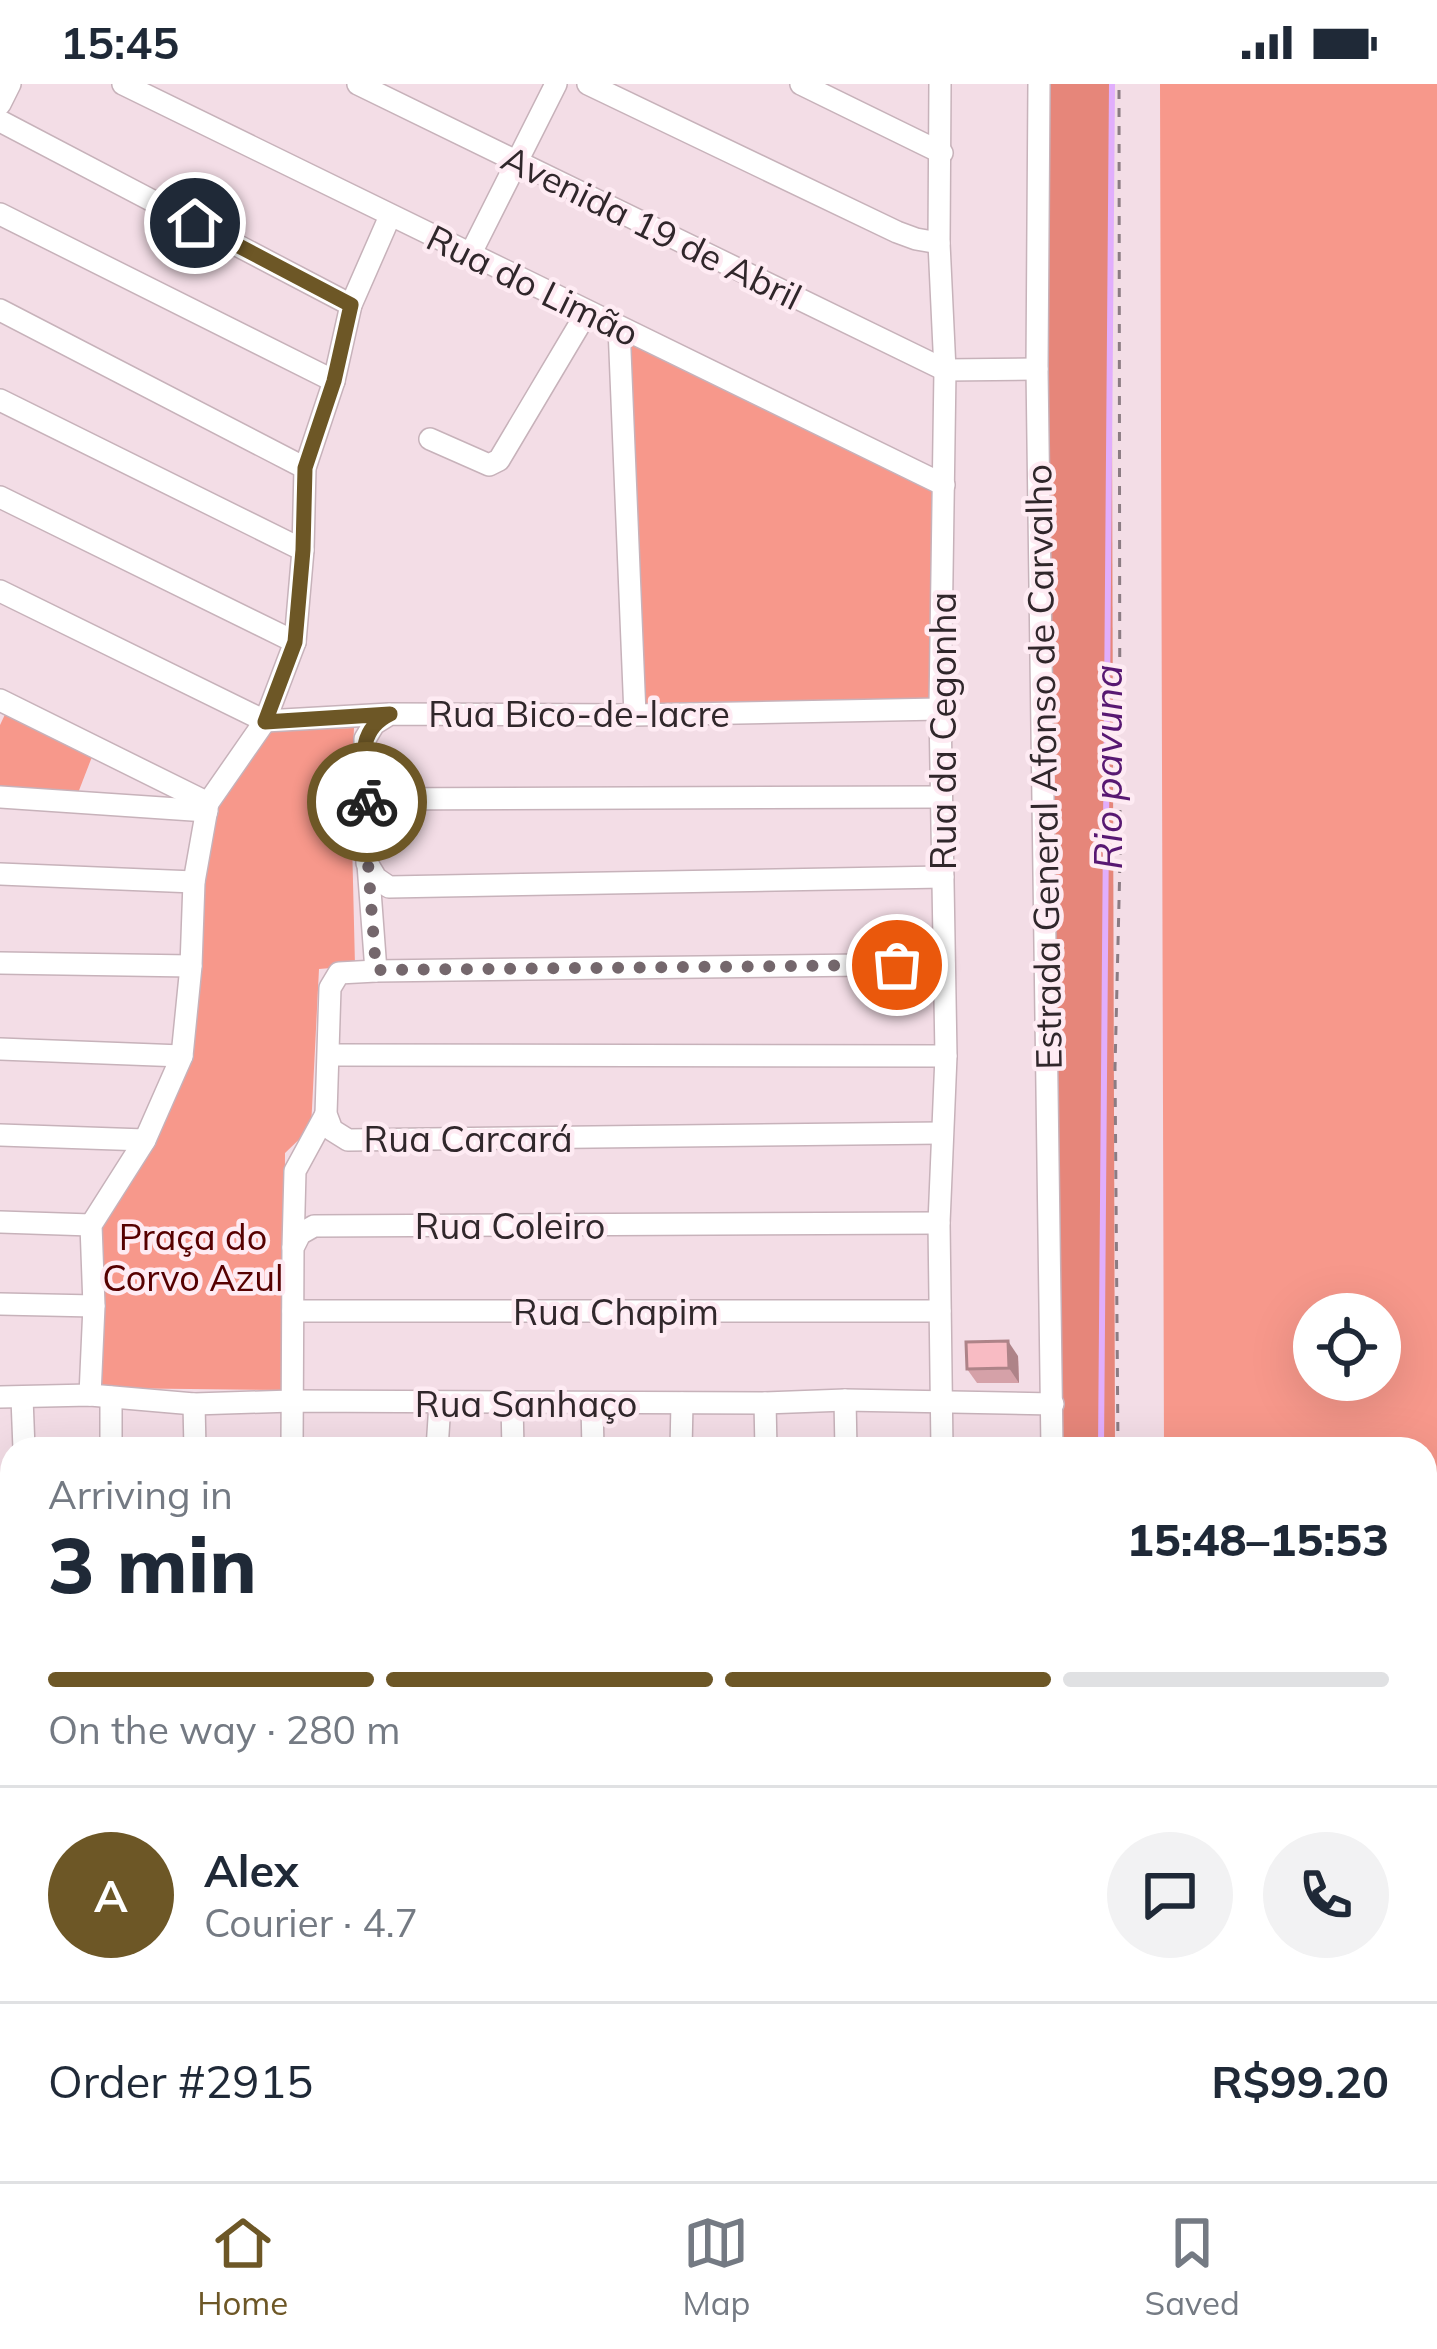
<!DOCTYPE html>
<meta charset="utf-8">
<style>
body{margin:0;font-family:Mulish,sans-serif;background:#f2f2f3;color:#1f2937;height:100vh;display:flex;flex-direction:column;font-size:45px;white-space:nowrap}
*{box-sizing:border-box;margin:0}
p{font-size:39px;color:#747a83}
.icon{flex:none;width:66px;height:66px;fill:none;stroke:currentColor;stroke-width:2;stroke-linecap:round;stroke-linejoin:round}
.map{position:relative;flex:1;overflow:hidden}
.panel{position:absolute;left:0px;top:1353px;width:1437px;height:744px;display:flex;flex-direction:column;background:#fff;border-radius:36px 36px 0 0;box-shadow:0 12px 48px #0002}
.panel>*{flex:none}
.fabs{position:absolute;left:1293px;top:1209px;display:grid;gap:24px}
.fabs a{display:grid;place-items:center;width:108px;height:108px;border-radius:50%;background:#fff;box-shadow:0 12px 48px #0002;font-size:60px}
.pin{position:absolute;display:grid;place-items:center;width:102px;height:102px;color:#fff;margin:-51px;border:6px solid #fff;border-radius:50%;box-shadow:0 3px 12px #0007}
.courier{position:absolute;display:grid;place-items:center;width:120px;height:120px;margin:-60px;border:9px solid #6d5726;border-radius:50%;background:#fff;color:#222;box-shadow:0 3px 15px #0007}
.headline em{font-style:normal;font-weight:800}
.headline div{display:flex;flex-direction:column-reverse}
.headline{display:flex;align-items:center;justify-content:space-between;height:204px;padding:0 48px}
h1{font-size:78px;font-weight:800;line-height:90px}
.bar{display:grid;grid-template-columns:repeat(4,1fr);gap:18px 12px;align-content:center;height:144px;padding:0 48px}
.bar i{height:15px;border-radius:9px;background:#e0e1e3}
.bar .current{background:#6d5726}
.bar p{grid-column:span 4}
.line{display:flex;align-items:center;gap:30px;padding:0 48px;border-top:3px solid #e0e1e3}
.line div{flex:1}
.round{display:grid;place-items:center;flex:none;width:126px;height:126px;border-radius:63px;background:#f2f2f3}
.status{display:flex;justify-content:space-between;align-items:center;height:84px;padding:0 60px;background:#fff;direction:ltr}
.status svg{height:33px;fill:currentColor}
.tabs{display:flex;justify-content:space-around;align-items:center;height:168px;border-top:3px solid #e0e1e3;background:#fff;font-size:33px;color:#747a83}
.tabs a{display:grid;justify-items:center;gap:6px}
.tabs .current{color:#6d5726}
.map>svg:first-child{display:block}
</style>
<div class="status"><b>15:45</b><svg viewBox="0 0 49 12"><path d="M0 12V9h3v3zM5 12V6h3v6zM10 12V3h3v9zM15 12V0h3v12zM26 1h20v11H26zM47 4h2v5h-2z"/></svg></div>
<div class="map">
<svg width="1437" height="2097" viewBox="0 0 1437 2097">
<rect width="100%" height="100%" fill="#f3dde6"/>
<!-- green -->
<g fill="#f7988b" fill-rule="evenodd">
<path d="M 1160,0 L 1437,0 L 1437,1498 L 1425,1509 L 1425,1365 L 1164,1365 ZM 1314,1230 L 1380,1230 L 1380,1296 L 1314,1296 Z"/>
<polygon points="626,252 938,403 934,623 639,626"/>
<polygon points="9,622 95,665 78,709 0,704 0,641"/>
<polygon points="354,644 351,714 355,882 319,885 311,1044 285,1069 284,1306 101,1304 101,1146 192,973 200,897 202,826 213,733 219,718 268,647"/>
<polygon points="1437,1707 1437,2097 1245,2097 1246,2085 1425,2085 1425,1715"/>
</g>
<!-- forest -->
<polygon fill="#e6867a" points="1048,0 1111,0 1115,1365 1059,1365 1045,290"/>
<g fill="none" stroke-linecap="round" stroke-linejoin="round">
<!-- stream -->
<g stroke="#e1aefc" stroke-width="6">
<polyline points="1101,1365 1112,0"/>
<polyline points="1129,2085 1129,2097"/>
</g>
<!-- minor casing -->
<g stroke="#c7b2ba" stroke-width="24">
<g id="minor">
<polyline points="123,0 944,401"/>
<polyline points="358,0 945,286 1037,285"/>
<polyline points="588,0 897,148 916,155 939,159"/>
<polyline points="801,0 942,69"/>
<polyline points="940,0 939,159 945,286 940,625 946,972 939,1139 942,1365"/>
<polyline points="1039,0 1037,285 1052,1365"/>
<polyline points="0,20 10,0"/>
<polyline points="0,37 351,221"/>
<polyline points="0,130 334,297"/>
<polyline points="470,171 556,0"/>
<polyline points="0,226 305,384"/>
<polyline points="619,243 635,631"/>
<polyline points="0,316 303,466"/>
<polyline points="430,355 489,381 499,376 587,228"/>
<polyline points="0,413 295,558"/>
<polyline points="0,507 265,637 389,630"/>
<polyline points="0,616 208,719"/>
<polyline points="940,625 635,631 390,630 374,640 365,655 367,779 376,794 389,803 943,793"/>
<polyline points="0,713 207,727"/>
<polyline points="367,715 941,713"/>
<polyline points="368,780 376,887"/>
<polyline points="0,790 194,798"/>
<polyline points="0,879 191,882"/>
<polyline points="0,965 182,972"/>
<polyline points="329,971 946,972"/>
<polyline points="941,1049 348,1056 332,1046 326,1030 330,904 339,889 376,887 944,880"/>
<polyline points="0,1051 145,1056"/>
<polyline points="0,1138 91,1141"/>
<polyline points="293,1164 295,1087 326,1030"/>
<polyline points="0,1220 94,1222"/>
<polyline points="293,1227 940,1227"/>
<polyline points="90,1311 94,1222 91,1141 145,1056 182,972 191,882 194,798 208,719 265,637 295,558 303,466 305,384 334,297 351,221 390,132"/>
<polyline points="0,1313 90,1311 194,1320 292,1317 765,1319 845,1316 1053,1320"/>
<polyline points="22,1314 24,1365"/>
<polyline points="845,1316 846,1365"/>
<polyline points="765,1319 766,1365"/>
<polyline points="194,1320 195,1365"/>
<polyline points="512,1320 513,1365"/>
<polyline points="592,1320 593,1365"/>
<polyline points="111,1365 111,1313"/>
<polyline points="292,1365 293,1164 300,1150 314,1142 939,1139"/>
<polyline points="437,1365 440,1319"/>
<polyline points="681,1365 682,1319"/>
<polyline points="0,1722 12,1722"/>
<polyline points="0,1821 12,1821"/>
<polyline points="301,2085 313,2097"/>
<polyline points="1107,2085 1107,2097"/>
<polyline points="74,2097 81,2085"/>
<polyline points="550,2097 570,2085"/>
<polyline points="862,2097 862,2085"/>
<polyline points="973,2097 973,2085"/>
</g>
</g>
<!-- path -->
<g stroke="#8b7c83" stroke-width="3" stroke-dasharray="9 9" stroke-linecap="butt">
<polyline points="1118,1365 1115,984 1120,776 1119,0"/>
<polyline points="1425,1647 1437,1634"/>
</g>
<!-- minor -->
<use href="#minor" stroke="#fff" stroke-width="21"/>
</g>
<!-- wall -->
<polygon fill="#d5a1a8" points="1018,1272 1019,1299 977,1299 967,1285"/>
<!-- shaded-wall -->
<polygon fill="#ae8388" points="1008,1257 1018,1272 1019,1299 1009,1284"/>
<!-- building -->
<polygon fill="#f8bbc3" stroke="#ae8388" stroke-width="3" points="1008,1257 1009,1284 967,1285 966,1258"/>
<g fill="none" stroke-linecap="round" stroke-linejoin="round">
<!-- done -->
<polyline stroke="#74676c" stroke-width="12" stroke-dasharray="0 21.6" points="367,718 368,779 376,886 897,881"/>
<!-- route -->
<path stroke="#6d5726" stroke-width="15" d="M 195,139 L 351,221 L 334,297 L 305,384 L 303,466 L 295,558 L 265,638 L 390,630 C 353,648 366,683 367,718"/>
</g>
<g text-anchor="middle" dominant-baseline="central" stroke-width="9" stroke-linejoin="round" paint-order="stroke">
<!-- street labels -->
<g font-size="36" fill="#30272b" stroke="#feebf3">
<text transform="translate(652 143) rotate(26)">Avenida 19 de Abril</text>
<text transform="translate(533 201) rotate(26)">Rua do Limão</text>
<text x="579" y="629">Rua Bico-de-lacre</text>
<text transform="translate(942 647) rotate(-90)">Rua da Cegonha</text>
<text transform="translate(1043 683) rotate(-91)">Estrada General Afonso de Carvalho</text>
<text x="468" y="1054">Rua Carcará</text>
<text x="510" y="1141">Rua Coleiro</text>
<text x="616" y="1227">Rua Chapim</text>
<text x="526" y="1319">Rua Sanhaço</text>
</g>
<!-- park labels -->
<g font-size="36" fill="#560000" stroke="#feebf3">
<text x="193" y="1152">Praça do<tspan x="193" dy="41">Corvo Azul</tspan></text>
</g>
<!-- water labels -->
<g font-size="39" font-style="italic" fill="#581872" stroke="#feebf3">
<text transform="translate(1107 683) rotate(-90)">Rio pavuna</text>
</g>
</g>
</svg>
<div class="fabs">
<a><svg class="icon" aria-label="locate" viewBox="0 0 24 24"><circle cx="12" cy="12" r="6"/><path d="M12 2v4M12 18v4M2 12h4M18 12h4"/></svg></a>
</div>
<div class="pin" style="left:897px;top:881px;background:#ea580c"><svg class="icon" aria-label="bag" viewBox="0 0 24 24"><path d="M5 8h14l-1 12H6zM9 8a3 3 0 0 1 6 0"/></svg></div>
<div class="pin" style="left:195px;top:139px;background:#1f2937"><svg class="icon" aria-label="home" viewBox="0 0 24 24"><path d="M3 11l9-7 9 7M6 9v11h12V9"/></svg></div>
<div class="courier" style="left:367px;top:718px"><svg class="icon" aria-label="bike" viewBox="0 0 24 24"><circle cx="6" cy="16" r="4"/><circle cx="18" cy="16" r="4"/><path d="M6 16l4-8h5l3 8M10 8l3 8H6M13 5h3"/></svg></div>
<section class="panel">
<div class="headline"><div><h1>3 min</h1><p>Arriving in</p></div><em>15:48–15:53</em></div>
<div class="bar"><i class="current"></i><i class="current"></i><i class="current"></i><i></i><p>On the way · 280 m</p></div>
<div class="line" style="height:216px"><b class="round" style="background:#6d5726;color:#fff">A</b><div><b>Alex</b><p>Courier · 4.7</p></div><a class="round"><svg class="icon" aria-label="chat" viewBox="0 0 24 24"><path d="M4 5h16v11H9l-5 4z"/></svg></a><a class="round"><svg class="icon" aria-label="phone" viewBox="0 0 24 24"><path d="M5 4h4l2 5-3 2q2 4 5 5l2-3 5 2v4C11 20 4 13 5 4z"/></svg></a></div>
<div class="line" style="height:156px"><div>Order #2915</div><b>R$99.20</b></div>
</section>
</div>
<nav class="tabs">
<a class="current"><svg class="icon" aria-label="home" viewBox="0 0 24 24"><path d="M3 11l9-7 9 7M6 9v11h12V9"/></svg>Home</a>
<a><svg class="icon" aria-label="map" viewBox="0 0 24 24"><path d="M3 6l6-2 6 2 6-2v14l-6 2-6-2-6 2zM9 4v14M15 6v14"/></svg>Map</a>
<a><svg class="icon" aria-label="saved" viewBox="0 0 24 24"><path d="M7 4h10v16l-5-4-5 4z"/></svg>Saved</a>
</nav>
